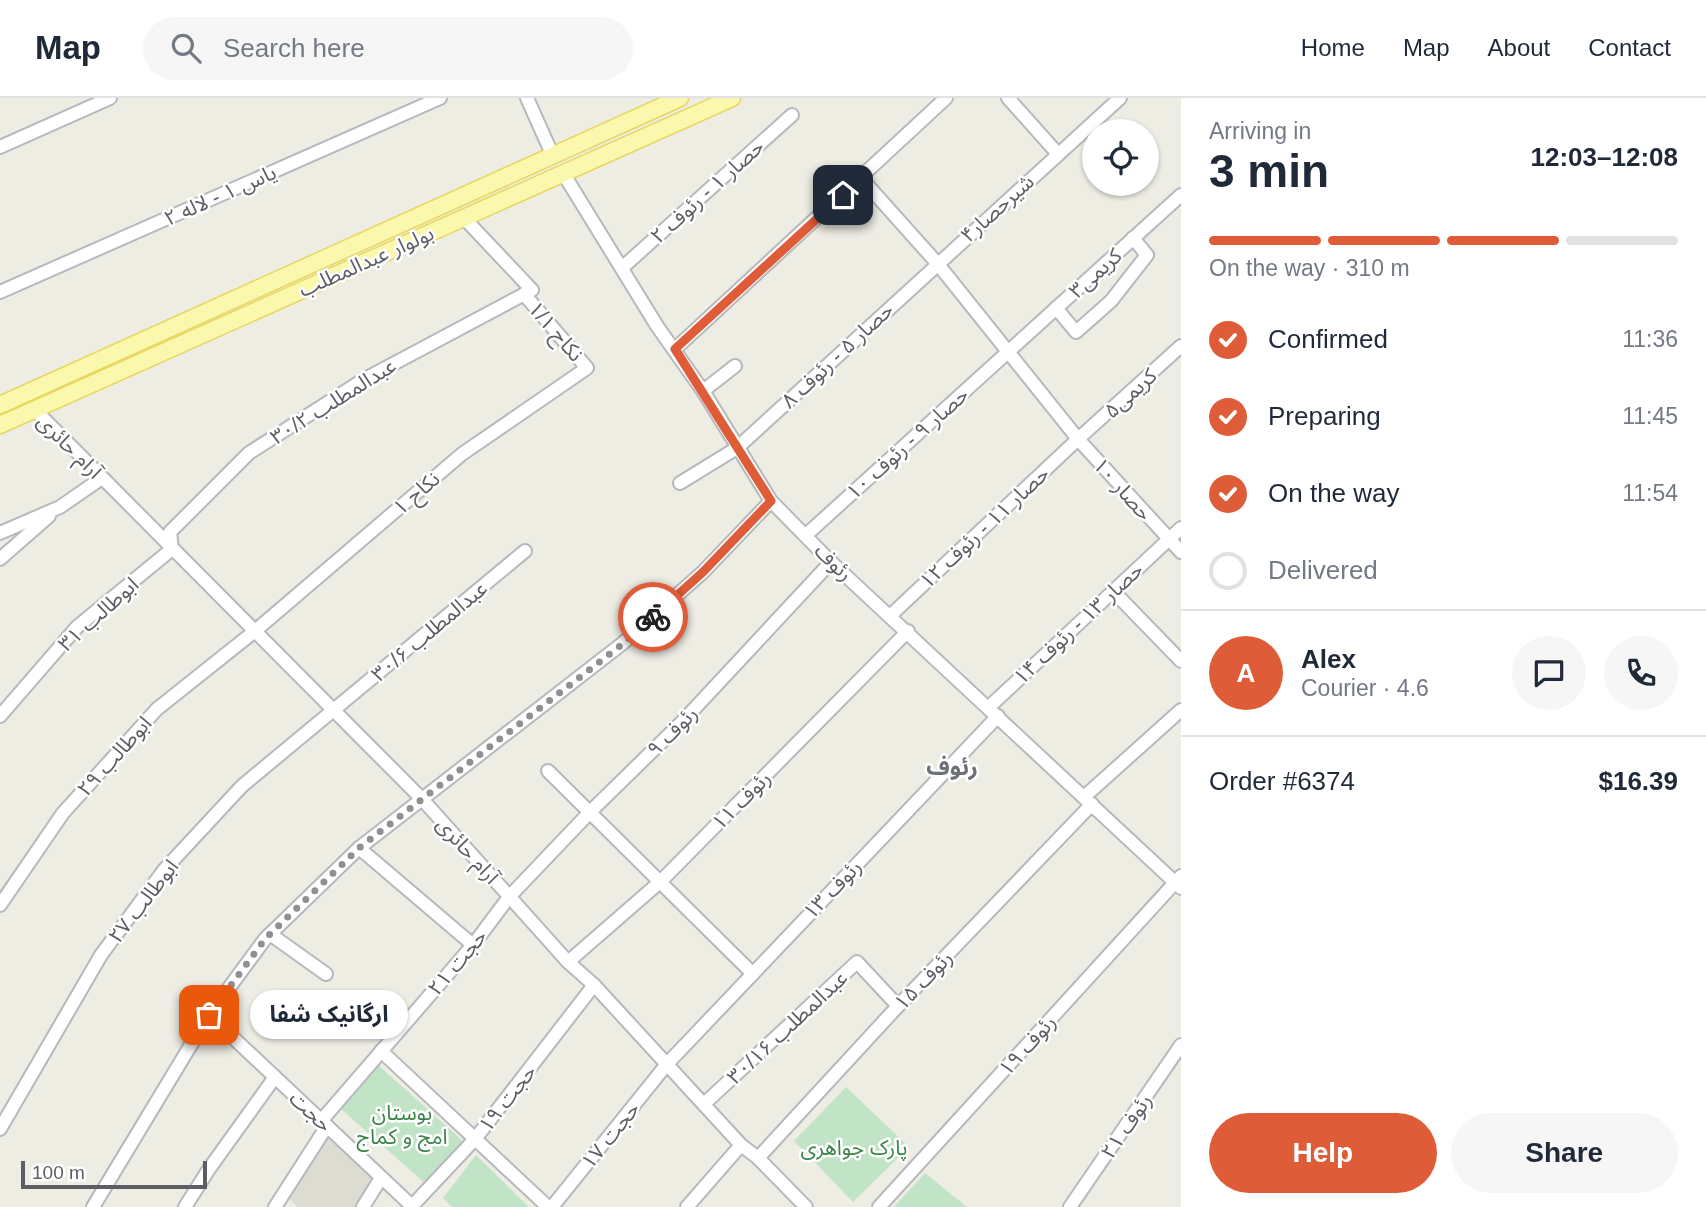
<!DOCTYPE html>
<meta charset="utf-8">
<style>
body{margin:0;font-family:Arial,"Noto Sans Arabic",sans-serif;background:#f6f6f7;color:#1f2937;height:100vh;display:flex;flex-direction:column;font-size:26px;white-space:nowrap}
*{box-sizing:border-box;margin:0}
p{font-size:23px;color:#747a83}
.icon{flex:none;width:38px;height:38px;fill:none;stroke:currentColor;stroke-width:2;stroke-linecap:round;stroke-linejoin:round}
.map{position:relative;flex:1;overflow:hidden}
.sheet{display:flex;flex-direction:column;background:#fff;width:525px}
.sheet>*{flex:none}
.buttons{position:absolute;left:1082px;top:21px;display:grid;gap:14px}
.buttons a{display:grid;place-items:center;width:77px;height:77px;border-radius:50%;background:#fff;box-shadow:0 2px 5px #0004;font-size:35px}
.scale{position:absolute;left:21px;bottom:18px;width:186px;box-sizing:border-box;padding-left:7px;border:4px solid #5c5e64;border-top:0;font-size:19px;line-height:24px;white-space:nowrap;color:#5c5e64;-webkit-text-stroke:5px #fff;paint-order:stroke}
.pin{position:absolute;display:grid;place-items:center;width:60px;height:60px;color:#fff;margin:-30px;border-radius:14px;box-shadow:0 4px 10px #0006}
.courier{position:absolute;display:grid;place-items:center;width:70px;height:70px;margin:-35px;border:5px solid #df5c38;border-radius:50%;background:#fff;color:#222;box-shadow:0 2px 9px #0007}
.bubble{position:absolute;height:49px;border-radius:24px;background:#fff;box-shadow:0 2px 5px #0004;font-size:23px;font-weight:700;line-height:49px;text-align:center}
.overview em{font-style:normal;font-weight:700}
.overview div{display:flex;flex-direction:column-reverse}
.overview{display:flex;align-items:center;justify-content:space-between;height:119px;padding:0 28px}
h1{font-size:46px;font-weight:700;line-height:52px}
.bar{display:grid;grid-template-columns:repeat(4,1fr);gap:10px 7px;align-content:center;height:84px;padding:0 28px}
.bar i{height:9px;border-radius:5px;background:#e0e1e3}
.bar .on{background:#df5c38}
.bar p{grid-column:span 4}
.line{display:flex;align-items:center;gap:18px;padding:0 28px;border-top:2px solid #e0e1e3}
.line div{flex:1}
.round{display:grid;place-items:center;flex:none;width:74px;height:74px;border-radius:37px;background:#f6f6f7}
ol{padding:0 28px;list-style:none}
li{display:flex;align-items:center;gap:21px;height:77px}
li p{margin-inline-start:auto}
li .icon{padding:7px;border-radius:50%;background:#df5c38;color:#fff;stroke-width:4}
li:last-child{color:#747a83}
li i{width:38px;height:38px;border:4px solid #e0e1e3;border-radius:50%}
.action{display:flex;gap:14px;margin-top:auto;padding:14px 28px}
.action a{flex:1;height:80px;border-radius:42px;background:#df5c38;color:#fff;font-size:28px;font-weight:700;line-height:80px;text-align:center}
.action a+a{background:#f6f6f7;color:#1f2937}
header{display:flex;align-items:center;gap:42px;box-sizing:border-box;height:98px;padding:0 35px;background:#fff;border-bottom:2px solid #e0e1e3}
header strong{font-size:33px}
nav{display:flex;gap:38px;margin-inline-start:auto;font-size:24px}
.search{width:490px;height:63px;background:#f6f6f7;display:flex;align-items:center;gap:18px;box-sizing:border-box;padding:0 24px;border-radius:38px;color:#747a83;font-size:26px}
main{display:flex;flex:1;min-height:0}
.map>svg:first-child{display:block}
</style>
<header>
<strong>Map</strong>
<div class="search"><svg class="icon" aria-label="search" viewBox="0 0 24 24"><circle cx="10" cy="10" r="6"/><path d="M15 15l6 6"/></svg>Search here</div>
<nav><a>Home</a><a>Map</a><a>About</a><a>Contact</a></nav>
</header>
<main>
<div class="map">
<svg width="1181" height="1109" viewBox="0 0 1181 1109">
<rect width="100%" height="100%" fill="#eeede4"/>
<!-- education -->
<polygon fill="#dddcd2" points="328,1036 373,1082 355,1109 297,1109 288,1099"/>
<!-- green -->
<g fill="#c2e4c6">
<polygon points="378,967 463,1043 426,1086 340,1010"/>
<polygon points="846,989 909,1049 853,1104 794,1043"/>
<polygon points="476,1057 529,1109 452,1109 443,1100"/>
<polygon points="925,1075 967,1109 894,1109"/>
</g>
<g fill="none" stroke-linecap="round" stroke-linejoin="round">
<!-- minor casing -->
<g stroke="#b6b8bd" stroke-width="16">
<g id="minor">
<polyline points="527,0 552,56"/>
<polyline points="1008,0 1058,56"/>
<polyline points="0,49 110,0"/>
<polyline points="563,75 657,228 703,293 771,403 831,464 1181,790"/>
<polyline points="861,80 937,165 1078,341 1181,454"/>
<polyline points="623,169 792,17"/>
<polyline points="0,194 440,0"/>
<polyline points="1056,210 1076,234 1111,203 1147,157 1133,140"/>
<polyline points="675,251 946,0"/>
<polyline points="703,293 735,268"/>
<polyline points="34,311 422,701 568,864 594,887 741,1047 758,1060 806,1109"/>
<polyline points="680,385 737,350 1120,0"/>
<polyline points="0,435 60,409 102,380"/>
<polyline points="806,437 1181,97"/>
<polyline points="0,461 49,418"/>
<polyline points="1113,493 1181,563"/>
<polyline points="891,517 1078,341 1181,248"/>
<polyline points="989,609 1181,430"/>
<polyline points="0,618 77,529 172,451 170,434 249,355 363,282 532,192 464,120"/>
<polyline points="548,673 752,875"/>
<polyline points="1084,699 1181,612"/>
<polyline points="359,750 473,847"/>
<polyline points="0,807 63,715 157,611 255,533 462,356 587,270 524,196"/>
<polyline points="270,836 326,876"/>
<polyline points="568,864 661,783 908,533"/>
<polyline points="209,917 413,1109"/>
<polyline points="381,953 548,1109"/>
<polyline points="704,1006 857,864 898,908"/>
<polyline points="321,1023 473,847 509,799 590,714 682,624 831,464"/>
<polyline points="0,1031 101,857 164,772 242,688 525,453"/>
<polyline points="758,1060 898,908 1092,706"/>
<polyline points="412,1108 475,1041 594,887"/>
<polyline points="93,1109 209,917 265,841 359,750 623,545 703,474 771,403"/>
<polyline points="185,1109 209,1071 275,979"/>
<polyline points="275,1109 327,1028"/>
<polyline points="363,1109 381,1080"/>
<polyline points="552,1109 667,966 998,618"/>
<polyline points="687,1109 741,1047"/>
<polyline points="879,1109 1181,778"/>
<polyline points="1070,1109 1181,947"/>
</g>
</g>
<!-- major casing -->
<g stroke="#e9d661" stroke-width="19">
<g id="major">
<polyline points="0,307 680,0"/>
<polyline points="0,327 732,0"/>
</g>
</g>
<!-- minor -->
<use href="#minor" stroke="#fff" stroke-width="12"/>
<!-- major -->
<use href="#major" stroke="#faf8ac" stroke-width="16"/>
</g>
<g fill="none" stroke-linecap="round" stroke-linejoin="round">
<!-- done -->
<polyline stroke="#8f9091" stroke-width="7" stroke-dasharray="0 12.6" points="209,917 265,841 359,750 624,545 653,519"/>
<!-- route -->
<polyline stroke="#df5c38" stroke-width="9" points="653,519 703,474 771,403 675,251 843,97"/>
</g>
<g text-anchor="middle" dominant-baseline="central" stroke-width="5" stroke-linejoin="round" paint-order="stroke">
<!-- street labels -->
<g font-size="21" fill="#5c5e64" stroke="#fff">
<text transform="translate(707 93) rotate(-42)">حصار ۱ - رئوف ۲</text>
<text transform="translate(220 97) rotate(-24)">یاس ۱ - لاله ۲</text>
<text transform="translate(997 110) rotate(-42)">شیرحصار۴</text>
<text transform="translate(366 163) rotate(-24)">بولوار عبدالمطلب</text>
<text transform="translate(1095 175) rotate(-42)">کریمی۳</text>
<text transform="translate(556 233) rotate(49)">نکاح ۱/۱</text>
<text transform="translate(837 257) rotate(-43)">حصار ۵ - رئوف ۸</text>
<text transform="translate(1130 295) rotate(-42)">کریمی۵</text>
<text transform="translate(333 303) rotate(-32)">عبدالمطلب ۳۰/۲</text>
<text transform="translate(907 345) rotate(-42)">حصار ۹ - رئوف ۱۰</text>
<text transform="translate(70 348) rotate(45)">آرام حائری</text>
<text transform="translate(1123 391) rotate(48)">حصار ۱۰</text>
<text transform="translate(416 395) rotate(-41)">نکاح ۱</text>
<text transform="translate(984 429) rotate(-43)">حصار ۱۱ - رئوف ۱۲</text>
<text transform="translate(834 464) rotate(44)">رئوف</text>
<text transform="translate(98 516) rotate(-42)">ابوطالب ۳۱</text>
<text transform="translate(1078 525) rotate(-43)">حصار ۱۳ - رئوف ۱۴</text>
<text transform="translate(429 533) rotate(-40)">عبدالمطلب ۳۰/۶</text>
<text transform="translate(672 633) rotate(-45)">رئوف ۹</text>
<text transform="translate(114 658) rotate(-48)">ابوطالب ۲۹</text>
<text transform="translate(741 702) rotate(-45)">رئوف ۱۱</text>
<text transform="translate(468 752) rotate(48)">آرام حائری</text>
<text transform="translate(832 791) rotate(-46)">رئوف ۱۳</text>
<text transform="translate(143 803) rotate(-52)">ابوطالب ۲۷</text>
<text transform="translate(457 864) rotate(-50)">حجت ۲۱</text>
<text transform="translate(923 882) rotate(-46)">رئوف ۱۵</text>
<text transform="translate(787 929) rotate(-43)">عبدالمطلب ۳۰/۱۶</text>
<text transform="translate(1027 947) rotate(-48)">رئوف ۱۹</text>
<text transform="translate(507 1000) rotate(-52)">حجت ۱۹</text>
<text transform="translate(311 1013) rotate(43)">حجت</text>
<text transform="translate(1126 1028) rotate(-56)">رئوف ۲۱</text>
<text transform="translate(610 1037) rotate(-51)">حجت ۱۷</text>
</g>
<!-- park labels -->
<g font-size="21" fill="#3a8448" stroke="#fff">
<text x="402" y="1014">بوستان<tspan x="402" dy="24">امج و کماج</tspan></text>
<text x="854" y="1049">پارک جواهری</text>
</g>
<!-- neighbourhood labels -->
<g font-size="23" font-weight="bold" fill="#6d7076" stroke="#fff">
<text x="952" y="669">رئوف</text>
</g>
</g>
</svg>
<div class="buttons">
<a><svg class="icon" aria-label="locate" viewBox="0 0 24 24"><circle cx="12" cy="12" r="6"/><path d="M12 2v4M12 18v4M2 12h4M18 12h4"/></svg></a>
</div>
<div class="scale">100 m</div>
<div class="pin" style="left:209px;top:917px;background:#ea580c"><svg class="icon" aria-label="bag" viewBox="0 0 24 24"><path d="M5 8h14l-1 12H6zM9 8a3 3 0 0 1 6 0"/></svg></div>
<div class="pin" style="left:843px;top:97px;background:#1f2937"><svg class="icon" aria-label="home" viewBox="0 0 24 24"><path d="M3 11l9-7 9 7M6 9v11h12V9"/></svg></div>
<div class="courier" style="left:653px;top:519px"><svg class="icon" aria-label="bike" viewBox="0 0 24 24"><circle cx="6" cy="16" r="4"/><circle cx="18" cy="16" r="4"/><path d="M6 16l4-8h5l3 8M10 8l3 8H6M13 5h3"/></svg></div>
<div class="bubble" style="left:250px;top:892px;width:158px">ارگانیک شفا</div>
</div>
<section class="sheet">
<div class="overview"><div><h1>3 min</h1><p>Arriving in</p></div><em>12:03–12:08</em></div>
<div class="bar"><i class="on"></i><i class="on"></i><i class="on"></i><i></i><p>On the way · 310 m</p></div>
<ol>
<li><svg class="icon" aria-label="check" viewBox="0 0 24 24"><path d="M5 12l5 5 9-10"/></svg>Confirmed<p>11:36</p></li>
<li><svg class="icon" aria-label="check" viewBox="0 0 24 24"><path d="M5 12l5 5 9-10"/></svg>Preparing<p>11:45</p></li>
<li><svg class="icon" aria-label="check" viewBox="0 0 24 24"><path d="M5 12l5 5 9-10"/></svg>On the way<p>11:54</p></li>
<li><i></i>Delivered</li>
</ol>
<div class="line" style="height:126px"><b class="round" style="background:#df5c38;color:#fff">A</b><div><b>Alex</b><p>Courier · 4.6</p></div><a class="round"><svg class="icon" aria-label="chat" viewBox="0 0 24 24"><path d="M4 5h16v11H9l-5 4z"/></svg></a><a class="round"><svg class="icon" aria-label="phone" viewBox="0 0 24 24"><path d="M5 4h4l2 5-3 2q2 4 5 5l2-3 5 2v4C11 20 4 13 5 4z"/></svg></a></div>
<div class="line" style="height:91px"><div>Order #6374</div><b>$16.39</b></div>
<div class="action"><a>Help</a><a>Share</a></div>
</section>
</main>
